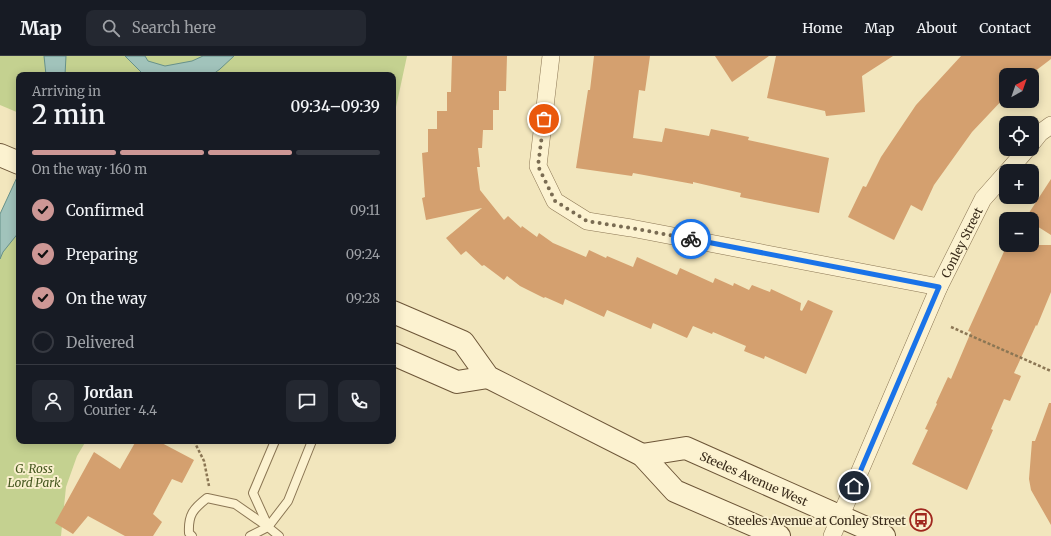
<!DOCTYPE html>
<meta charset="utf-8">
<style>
body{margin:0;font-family:Merriweather,serif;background:#242831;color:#f1f3f6;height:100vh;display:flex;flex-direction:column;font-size:15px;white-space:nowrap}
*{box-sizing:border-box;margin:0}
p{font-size:13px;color:#9ea1a6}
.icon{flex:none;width:22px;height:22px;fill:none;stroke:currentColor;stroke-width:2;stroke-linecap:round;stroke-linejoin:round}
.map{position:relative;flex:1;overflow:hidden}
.details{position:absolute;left:16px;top:16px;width:380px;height:372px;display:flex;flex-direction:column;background:#171b24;border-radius:8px;box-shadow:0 2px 10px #0003}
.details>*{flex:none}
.needle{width:26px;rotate:40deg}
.fabs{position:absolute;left:999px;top:12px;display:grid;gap:8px}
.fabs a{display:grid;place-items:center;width:40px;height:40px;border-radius:8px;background:#171b24;box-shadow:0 2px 10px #0003;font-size:20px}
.pin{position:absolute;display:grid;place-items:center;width:34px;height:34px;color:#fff;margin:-17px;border:2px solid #fff;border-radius:50%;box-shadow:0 1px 4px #0007}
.courier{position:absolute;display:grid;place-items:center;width:40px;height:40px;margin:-20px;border:3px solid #1a73e8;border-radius:50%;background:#fff;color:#222;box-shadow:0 1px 5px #0007}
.summary em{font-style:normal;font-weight:600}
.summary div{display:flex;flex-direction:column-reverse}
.summary{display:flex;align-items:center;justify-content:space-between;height:68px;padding:0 16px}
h1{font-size:26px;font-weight:600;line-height:30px}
.bar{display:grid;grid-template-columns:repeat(4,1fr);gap:6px 4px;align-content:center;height:48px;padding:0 16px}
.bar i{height:5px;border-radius:3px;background:#363941}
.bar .active{background:#cd9795}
.bar p{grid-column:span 4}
.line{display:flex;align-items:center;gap:10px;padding:0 16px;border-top:1px solid #363941}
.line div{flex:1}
.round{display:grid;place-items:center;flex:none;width:42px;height:42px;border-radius:8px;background:#242831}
ol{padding:0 16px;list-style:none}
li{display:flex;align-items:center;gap:12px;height:44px}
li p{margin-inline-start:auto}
li .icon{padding:4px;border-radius:50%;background:#cd9795;color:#111;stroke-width:4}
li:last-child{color:#9ea1a6}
li i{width:22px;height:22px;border:2px solid #363941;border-radius:50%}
header{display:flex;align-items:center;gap:24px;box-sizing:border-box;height:56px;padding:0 20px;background:#171b24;border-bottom:1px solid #363941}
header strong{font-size:19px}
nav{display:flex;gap:22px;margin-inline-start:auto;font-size:14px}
.search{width:280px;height:36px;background:#242831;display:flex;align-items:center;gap:10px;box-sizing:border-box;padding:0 14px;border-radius:8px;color:#9ea1a6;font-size:15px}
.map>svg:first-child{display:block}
</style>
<header>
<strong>Map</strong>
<div class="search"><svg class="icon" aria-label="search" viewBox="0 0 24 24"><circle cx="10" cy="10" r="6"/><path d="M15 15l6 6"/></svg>Search here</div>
<nav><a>Home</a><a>Map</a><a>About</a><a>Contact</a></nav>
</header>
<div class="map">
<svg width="1051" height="480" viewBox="0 0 1051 480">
<rect width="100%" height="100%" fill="#f2e6bd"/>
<!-- green -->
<g fill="#c4d190">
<polygon points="0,0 407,0 393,65 393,19 19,19 19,57 0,49"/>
<polygon points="0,164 19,174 19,385 86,385 77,400 66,431 61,480 0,480"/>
</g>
<!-- water -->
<g fill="#a1c3bb" stroke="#67918a">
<polygon points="44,0 66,0 65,19 46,19"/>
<polygon points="125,0 145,0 148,5 165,10 192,5 203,0 234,0 220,13 212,19 144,19"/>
<polygon points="19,117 19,176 3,196 0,203 0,158"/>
</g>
<!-- building -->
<g fill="#d4a06f">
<polygon points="452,0 507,0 506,35 499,35 499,54 493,54 493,74 483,74 482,92 478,92 480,111 477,111 480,134 504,164 508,160 521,172 522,170 537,181 539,177 553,187 586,201 589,194 606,202 607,200 633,211 637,201 677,219 680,212 713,227 715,222 733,230 734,227 749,234 752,229 770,236 771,233 801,247 800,254 802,255 808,244 833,255 806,318 765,300 764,303 744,295 746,290 713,276 712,278 693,270 687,282 653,267 651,273 607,254 604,261 565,243 563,249 545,241 544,242 520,230 507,220 504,224 484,209 482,210 466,195 461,199 446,182 482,152 426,164 422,142 425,141 422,97 428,96 428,73 437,73 437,55 447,55 447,36 451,36"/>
<polygon points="594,0 650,0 645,35 639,34 633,82 662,86 665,72 709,80 711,73 749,81 748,84 829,102 819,157 740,141 741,137 693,126 693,128 633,117 632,120 576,112 588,34 590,34"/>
<polygon points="715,0 769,0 732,26"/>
<polygon points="776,0 893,0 862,20 865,56 826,60 825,55 767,42"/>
<polygon points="961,0 1051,0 1051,3 1030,19 1006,19 1006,40 972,76 934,129 922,155 911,149 894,184 848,161 863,130 866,131 881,101 916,49"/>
<polygon points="1051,123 1051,179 1032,167 1032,163 1025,163"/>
<polygon points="1007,189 1051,189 1051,236 1037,270 1036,269 1014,317 1021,320 1010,345 1004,343 991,373 993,374 967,434 912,408 928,374 925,373 937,348 936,347 948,321 951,323 971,276 968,275"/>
<polygon points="1049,347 1051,347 1051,469 1031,434 1029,423 1032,385 1035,385"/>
<polygon points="136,385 158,385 194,404 182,427 172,423 153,458 162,466 153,480 125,480 88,460 73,478 55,467 94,396 120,413"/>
</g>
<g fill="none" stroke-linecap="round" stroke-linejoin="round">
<!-- service casing -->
<g stroke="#8b7654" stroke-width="10">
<g id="service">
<polyline points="268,470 253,437 275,385"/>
<polyline points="268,471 288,445 312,385"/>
<path d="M 192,480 L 189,477 C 188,459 193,453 207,442 L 235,448 L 268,471"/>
<polyline points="250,480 268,471 279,480"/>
</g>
</g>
<!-- minor casing -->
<g stroke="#8b7654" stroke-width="18">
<g id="minor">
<polyline points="551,0 538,110 555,145 587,165 631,172 939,231"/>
<polyline points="1032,87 1040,77 1051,69"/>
<polyline points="1008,115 1027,93"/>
<path id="s1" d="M 832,480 L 939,231 L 983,143 L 1006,117"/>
</g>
</g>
<!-- secondary casing -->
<g stroke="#6d5638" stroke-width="24">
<g id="secondary">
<polyline points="0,99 19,107"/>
<polyline points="393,256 463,286 488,321 642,399 675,435 779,480"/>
<polyline points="393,298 457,326 488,321"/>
<path id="s2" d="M 642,399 L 686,392 L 884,480"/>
</g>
</g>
<!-- path -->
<g stroke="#8b7654" stroke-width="2.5" stroke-dasharray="3 2" stroke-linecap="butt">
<polyline points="951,271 1051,315"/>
<polyline points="194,385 204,405 209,430"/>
</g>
<!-- service -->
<use href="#service" stroke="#fcf2d0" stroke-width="8"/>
<!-- minor -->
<use href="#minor" stroke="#fcf2d0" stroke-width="17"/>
<!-- secondary -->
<use href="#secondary" stroke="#fcf2d0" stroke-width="22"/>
</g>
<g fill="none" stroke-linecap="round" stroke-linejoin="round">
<!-- done -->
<polyline stroke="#7a6c53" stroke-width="4" stroke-dasharray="0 7.2" points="544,63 538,110 555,145 587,165 631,172 691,183"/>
<!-- route -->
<polyline stroke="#1a73e8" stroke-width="5" points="691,183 939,231 854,430"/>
</g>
<!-- icons -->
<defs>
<g id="bus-ring" transform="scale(1.15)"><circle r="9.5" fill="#f9efcd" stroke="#a0271e" stroke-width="1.5"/><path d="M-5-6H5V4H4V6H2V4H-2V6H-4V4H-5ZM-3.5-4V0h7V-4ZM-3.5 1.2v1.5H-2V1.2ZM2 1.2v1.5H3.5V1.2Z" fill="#a0271e"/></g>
</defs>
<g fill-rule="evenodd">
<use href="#bus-ring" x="921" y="464"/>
</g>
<g text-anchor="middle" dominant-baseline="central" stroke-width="4" stroke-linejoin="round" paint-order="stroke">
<!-- street labels -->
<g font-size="12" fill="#392b1a" stroke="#f9efcd">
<text stroke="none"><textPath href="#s1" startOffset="321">Conley Street</textPath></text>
<text stroke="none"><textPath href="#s2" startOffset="119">Steeles Avenue West</textPath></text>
</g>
<!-- park labels -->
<g font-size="12" font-style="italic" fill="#45571f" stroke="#f9efcd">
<text x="34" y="412">G. Ross<tspan x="34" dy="14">Lord Park</tspan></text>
</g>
<!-- poi labels -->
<g font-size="12" fill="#392b1a" stroke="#f9efcd" text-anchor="end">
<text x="906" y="464">Steeles Avenue at Conley Street</text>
</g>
</g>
</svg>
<div class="fabs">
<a><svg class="needle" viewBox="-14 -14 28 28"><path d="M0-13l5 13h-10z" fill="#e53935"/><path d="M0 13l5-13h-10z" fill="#9ea1a6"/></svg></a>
<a><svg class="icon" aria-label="locate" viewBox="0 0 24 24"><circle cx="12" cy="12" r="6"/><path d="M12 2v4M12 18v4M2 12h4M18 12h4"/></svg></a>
<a>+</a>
<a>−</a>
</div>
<div class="pin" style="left:544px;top:63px;background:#ea580c"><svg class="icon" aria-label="bag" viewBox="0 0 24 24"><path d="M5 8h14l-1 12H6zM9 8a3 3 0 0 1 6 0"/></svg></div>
<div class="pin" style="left:854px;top:430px;background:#1f2937"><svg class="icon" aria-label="home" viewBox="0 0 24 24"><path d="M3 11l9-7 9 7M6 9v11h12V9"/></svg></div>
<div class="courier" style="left:691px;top:183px"><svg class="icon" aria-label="bike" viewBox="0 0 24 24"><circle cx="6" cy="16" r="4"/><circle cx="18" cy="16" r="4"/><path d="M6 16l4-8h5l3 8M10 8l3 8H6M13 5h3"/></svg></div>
<section class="details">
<div class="summary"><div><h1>2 min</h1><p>Arriving in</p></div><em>09:34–09:39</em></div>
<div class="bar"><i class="active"></i><i class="active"></i><i class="active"></i><i></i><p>On the way · 160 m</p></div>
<ol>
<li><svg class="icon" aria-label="check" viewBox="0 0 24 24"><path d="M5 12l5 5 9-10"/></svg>Confirmed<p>09:11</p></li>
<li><svg class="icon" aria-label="check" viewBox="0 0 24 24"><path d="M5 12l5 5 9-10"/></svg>Preparing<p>09:24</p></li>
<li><svg class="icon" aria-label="check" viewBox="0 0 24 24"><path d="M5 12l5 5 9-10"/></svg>On the way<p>09:28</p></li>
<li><i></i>Delivered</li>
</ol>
<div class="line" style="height:72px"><a class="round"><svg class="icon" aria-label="person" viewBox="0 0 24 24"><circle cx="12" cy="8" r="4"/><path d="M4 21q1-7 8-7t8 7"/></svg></a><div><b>Jordan</b><p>Courier · 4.4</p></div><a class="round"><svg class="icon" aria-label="chat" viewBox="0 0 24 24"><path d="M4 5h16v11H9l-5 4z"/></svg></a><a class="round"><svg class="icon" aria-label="phone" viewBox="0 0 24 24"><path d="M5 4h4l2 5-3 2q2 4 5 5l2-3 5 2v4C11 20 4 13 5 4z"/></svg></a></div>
</section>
</div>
